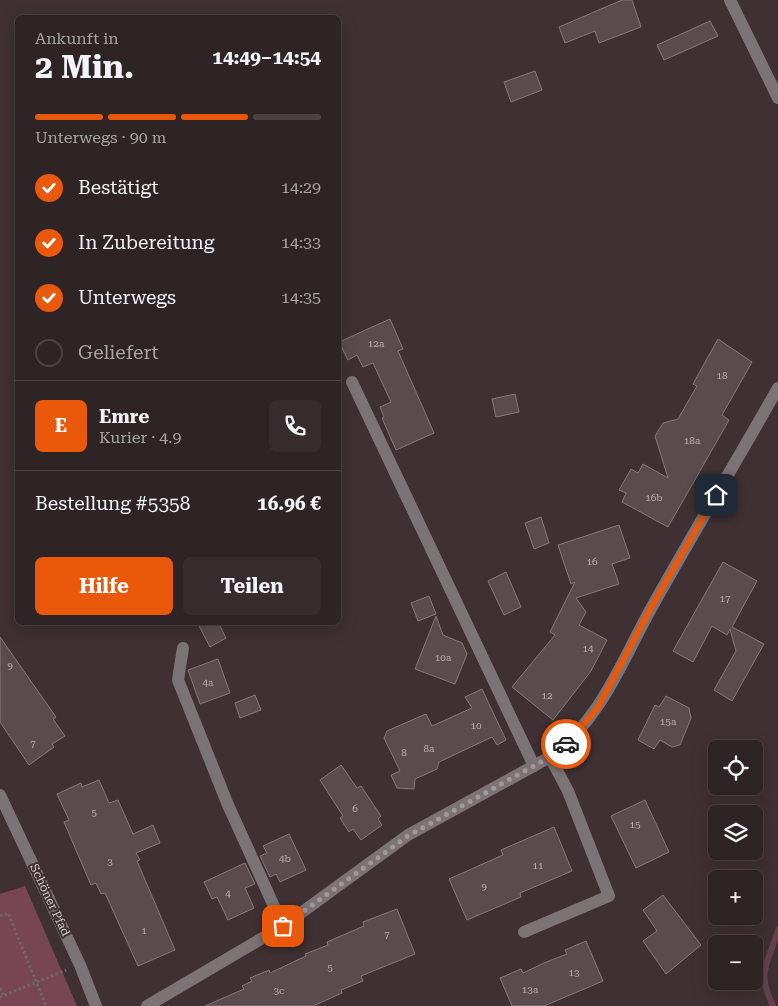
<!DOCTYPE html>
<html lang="de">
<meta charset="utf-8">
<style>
body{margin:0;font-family:"Roboto Serif",serif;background:#362c2e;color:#f1f3f6;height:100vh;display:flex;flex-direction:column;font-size:19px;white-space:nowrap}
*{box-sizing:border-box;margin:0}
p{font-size:16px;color:#a7a4a7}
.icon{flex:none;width:28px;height:28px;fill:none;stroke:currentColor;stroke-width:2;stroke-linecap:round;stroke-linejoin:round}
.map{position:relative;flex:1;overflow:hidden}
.drawer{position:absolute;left:15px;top:15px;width:326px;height:610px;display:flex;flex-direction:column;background:#2e2426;border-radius:8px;box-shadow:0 5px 20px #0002,0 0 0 1px #494143}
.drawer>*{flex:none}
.controls{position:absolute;left:708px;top:740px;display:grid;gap:10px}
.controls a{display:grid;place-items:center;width:55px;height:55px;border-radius:8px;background:#2e2426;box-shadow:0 5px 20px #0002,0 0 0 1px #494143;font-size:25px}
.pin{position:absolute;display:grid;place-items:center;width:42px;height:42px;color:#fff;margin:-21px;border-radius:10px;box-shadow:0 2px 8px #0006}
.courier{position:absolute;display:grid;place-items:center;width:50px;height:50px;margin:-25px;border:4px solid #ea580c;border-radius:50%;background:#fff;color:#222;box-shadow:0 1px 6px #0007}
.summary em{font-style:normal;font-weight:700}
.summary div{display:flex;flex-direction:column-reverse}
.summary{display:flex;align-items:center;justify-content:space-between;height:85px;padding:0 20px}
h1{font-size:32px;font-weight:700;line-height:38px}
.bar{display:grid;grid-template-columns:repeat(4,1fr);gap:8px 5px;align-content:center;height:60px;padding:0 20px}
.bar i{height:6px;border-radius:4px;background:#494143}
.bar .current{background:#ea580c}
.bar p{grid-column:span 4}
.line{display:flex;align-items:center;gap:12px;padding:0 20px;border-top:1px solid #494143}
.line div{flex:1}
.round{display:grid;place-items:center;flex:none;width:52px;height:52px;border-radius:8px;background:#362c2e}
ol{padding:0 20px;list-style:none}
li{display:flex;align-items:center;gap:15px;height:55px}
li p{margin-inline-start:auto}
li .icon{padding:5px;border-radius:50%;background:#ea580c;color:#fff;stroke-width:4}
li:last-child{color:#a7a4a7}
li i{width:28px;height:28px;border:2px solid #494143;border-radius:50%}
.primary-button{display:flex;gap:10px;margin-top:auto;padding:10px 20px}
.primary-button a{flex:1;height:58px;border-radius:8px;background:#ea580c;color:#fff;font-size:20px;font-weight:700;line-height:58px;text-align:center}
.primary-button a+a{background:#362c2e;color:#f1f3f6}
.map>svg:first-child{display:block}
</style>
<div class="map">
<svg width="778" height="1006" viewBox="0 0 778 1006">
<rect width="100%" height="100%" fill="#3e3033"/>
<!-- green -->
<polygon fill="#774553" points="25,886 77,1006 0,1006 0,894"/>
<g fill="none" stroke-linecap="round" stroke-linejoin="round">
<!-- stream -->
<path stroke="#65414f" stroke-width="6" d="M 773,1006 C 756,970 768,965 778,930"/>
</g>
<!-- building -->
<g fill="#5a4b4e" stroke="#88777b">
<polygon points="622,0 632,0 641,27 599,43 595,31 565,43 559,27"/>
<polygon points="710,21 718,36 664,60 657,45"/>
<polygon points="535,71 542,90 511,102 504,82"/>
<polygon points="390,319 403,349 398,351 434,433 396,450 382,418 384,417 380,407 391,402 373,363 363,367 357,355 348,360 339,342"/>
<polygon points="718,339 752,362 722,415 729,420 668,527 622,502 626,493 619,490 631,469 638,473 643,464 668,478 655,436 663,423 678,419 697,386 693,384"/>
<polygon points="515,394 519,412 496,417 492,399"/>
<polygon points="541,517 549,543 534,549 525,523"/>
<polygon points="619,525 630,558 612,564 619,584 576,598 586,612 579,625 607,640 591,671 553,720 512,687 555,635 550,632 575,582 571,584 558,545"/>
<polygon points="723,562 757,581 732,627 764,644 732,701 714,690 736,651 730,629 727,635 712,626 693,662 673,651"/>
<polygon points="506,572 521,607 504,615 488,581"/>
<polygon points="429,596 436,614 418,621 411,603"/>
<polygon points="436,616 443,635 462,643 467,654 455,684 415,669"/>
<polygon points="197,622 218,622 226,638 210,647"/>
<polygon points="0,637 56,717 53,719 65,736 52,744 54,747 29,765 0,722"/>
<polygon points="218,659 230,693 200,704 188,670"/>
<polygon points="482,689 506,740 497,745 492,737 439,762 437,769 415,779 414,789 397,788 391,775 400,771 384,738 387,731 426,714 432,726 472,708 465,697"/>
<polygon points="255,695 261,710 240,718 235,703"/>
<polygon points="666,696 689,708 691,718 680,745 672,747 660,740 654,749 638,740 655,705 659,707"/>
<polygon points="341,765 357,788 361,786 381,816 378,819 382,825 361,840 353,829 349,832 340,818 343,816 320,780"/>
<polygon points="99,780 109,803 118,800 133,834 153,825 160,843 136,853 140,860 137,861 175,950 138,966 105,893 101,894 96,883 91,885 64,822 69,820 57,794 81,783 82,787"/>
<polygon points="645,800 669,852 636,868 611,816"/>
<polygon points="554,827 572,871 520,893 521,897 467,920 449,879 503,855 501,850"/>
<polygon points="289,834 306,870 280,882 276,874 270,877 260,856 267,853 263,846"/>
<polygon points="245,863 255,884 245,888 254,908 228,920 217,897 212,899 204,882"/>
<polygon points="663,895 701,945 666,974 643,941 657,931 643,910"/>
<polygon points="397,909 415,954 361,976 363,981 341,990 342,993 313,1006 205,1006 244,989 242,986 252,981 250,978 269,970 270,973 306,956 305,954 328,945 327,942 364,926 363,922"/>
<polygon points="586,941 603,981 544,1006 512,1006 500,978 521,969 523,973 544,963 567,954 565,950"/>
</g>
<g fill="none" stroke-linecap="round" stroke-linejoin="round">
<!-- path -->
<g stroke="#716567" stroke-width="3" stroke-dasharray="2.5 2.5" stroke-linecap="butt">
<polyline points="0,916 8,913 46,1006"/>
<polyline points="0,988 3,995"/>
<polyline points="0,997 66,970"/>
</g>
<!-- minor -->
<g stroke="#7b7375" stroke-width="12">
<polyline points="730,0 778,98"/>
<polyline points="352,382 534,766"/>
<polyline points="183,648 178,680 228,805 283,926"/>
<polyline points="0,795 80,965 96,1006"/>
<polyline points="524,932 609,896 568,791 550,757"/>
<path d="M 147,1006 L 283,926 L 408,835 L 550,757 C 602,719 622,660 653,605 C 694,532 737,460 778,388"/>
</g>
</g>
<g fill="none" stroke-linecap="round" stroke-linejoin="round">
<!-- done -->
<polyline stroke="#a2979a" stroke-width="5" stroke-dasharray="0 9" points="283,926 408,836 550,757 566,744"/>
<!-- route -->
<polyline stroke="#ea580c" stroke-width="6" points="566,744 597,709 652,606 716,495"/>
</g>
<g text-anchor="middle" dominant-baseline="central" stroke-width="4" stroke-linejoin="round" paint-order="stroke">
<!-- number labels -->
<g font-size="10" fill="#b8aeb0">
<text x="376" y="343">12a</text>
<text x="722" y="375">18</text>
<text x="692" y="440">18a</text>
<text x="654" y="497">16b</text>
<text x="592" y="561">16</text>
<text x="725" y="598">17</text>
<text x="588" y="648">14</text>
<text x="443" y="657">10a</text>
<text x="10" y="665">9</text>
<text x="208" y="682">4a</text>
<text x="547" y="695">12</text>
<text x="668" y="721">15a</text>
<text x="476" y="725">10</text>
<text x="33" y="743">7</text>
<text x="429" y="748">8a</text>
<text x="404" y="752">8</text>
<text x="355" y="808">6</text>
<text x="94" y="812">5</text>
<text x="635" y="824">15</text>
<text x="285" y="858">4b</text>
<text x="110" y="861">3</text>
<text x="538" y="865">11</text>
<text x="484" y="886">9</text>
<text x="228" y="893">4</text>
<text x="144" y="930">1</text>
<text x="387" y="934">7</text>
<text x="330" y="967">5</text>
<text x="574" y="972">13</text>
<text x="530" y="989">13a</text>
<text x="279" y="990">3c</text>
</g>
<!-- street labels -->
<g font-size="12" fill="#d8cfd1" stroke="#3e3033">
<text transform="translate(50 900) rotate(65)">Schöner Pfad</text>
</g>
</g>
</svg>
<div class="controls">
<a><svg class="icon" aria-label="locate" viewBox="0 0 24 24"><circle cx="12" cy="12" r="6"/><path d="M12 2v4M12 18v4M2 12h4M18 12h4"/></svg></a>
<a><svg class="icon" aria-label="layers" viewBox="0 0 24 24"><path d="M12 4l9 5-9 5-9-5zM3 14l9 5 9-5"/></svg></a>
<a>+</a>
<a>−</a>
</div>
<div class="pin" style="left:283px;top:926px;background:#ea580c"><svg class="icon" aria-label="bag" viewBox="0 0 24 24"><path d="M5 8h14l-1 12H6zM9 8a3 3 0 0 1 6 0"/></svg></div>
<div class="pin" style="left:716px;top:495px;background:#1f2937"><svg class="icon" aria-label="home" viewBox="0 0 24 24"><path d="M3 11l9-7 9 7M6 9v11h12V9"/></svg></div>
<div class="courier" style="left:566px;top:744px"><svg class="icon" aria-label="car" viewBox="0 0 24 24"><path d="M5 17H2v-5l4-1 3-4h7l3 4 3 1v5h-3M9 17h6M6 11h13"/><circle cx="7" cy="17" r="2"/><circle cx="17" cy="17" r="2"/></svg></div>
<section class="drawer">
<div class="summary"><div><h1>2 Min.</h1><p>Ankunft in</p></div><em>14:49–14:54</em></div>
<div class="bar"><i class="current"></i><i class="current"></i><i class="current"></i><i></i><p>Unterwegs · 90 m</p></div>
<ol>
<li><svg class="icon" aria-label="check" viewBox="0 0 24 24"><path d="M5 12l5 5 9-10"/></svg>Bestätigt<p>14:29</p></li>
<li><svg class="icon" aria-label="check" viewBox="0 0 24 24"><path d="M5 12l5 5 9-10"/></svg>In Zubereitung<p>14:33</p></li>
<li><svg class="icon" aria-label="check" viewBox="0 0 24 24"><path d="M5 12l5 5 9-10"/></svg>Unterwegs<p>14:35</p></li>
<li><i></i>Geliefert</li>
</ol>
<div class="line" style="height:90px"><b class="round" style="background:#ea580c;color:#fff">E</b><div><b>Emre</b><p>Kurier · 4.9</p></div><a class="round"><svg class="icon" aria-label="phone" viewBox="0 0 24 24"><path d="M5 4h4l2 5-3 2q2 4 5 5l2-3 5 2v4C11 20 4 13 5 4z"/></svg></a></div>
<div class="line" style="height:65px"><div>Bestellung #5358</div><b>16.96 €</b></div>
<div class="primary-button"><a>Hilfe</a><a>Teilen</a></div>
</section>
</div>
